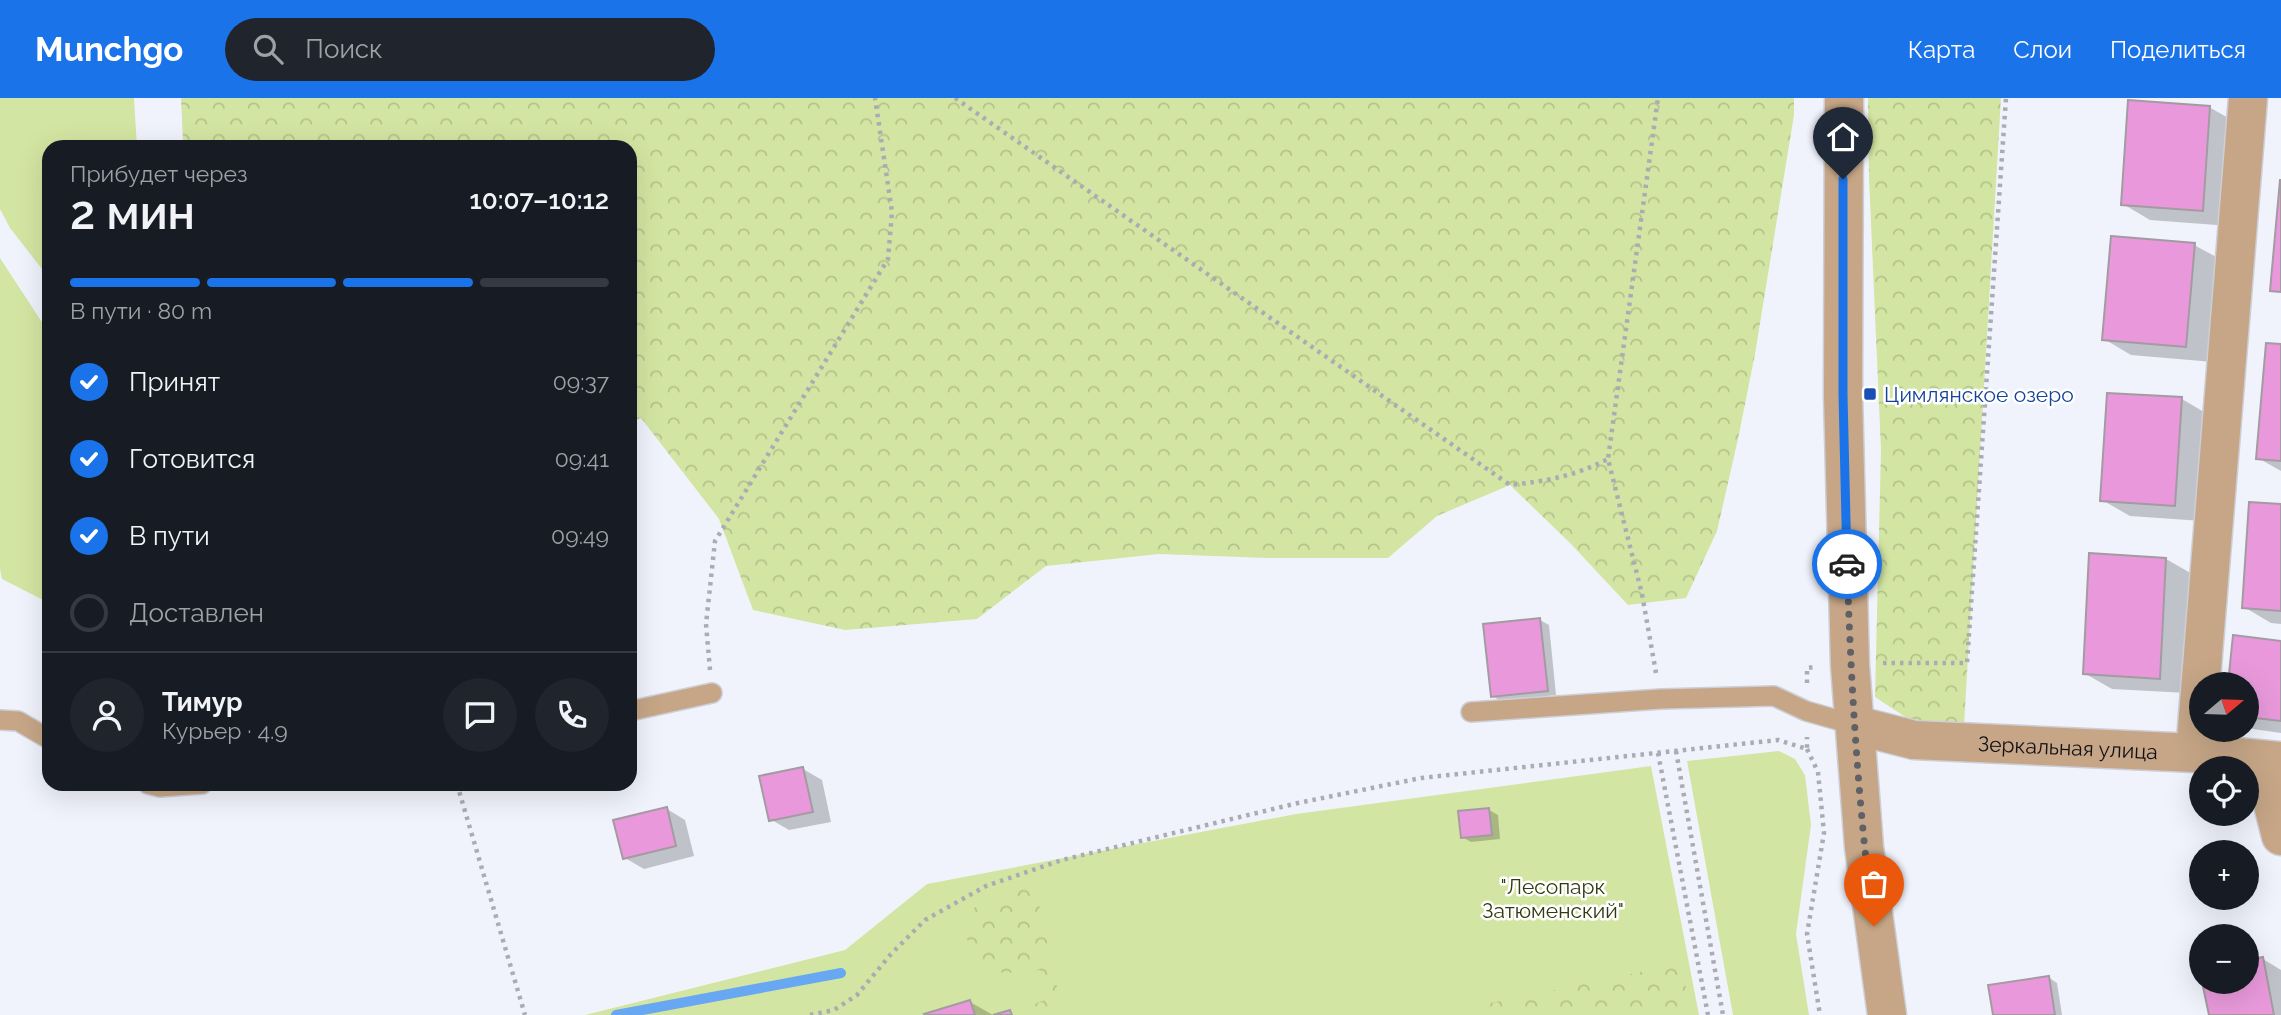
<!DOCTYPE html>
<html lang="ru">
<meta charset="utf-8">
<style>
body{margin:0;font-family:Raleway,sans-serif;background:#20242c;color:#f1f3f6;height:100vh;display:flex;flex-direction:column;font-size:26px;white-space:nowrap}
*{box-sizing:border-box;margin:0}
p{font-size:23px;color:#9ea1a6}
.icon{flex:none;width:38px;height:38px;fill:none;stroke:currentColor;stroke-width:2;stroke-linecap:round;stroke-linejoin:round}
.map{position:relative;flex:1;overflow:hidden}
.drawer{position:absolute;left:42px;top:42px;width:595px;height:651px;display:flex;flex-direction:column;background:#171b24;border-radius:21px;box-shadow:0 7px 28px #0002}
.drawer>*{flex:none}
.needle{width:46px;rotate:71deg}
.tools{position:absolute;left:2189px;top:574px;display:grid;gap:14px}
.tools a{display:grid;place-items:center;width:70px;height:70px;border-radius:50%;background:#171b24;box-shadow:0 7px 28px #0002;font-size:35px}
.pin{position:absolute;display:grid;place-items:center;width:60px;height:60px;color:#fff;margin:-72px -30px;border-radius:50% 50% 50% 0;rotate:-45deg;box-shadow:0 0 7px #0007}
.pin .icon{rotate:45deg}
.courier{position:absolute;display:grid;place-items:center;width:70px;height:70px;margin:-35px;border:5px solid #1a73e8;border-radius:50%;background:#fff;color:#222;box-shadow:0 2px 9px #0007}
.headline em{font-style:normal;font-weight:600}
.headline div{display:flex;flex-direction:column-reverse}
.headline{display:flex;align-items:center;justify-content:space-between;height:119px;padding:0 28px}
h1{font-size:46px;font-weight:600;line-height:52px}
.bar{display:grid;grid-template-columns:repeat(4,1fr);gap:10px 7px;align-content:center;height:84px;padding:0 28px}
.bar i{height:9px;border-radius:5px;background:#363941}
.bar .current{background:#1a73e8}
.bar p{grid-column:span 4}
.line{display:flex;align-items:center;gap:18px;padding:0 28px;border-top:2px solid #363941}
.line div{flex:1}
.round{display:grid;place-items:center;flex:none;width:74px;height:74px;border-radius:37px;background:#20242c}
ol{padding:0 28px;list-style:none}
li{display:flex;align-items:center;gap:21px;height:77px}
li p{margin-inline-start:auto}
li .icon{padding:7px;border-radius:50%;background:#1a73e8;color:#fff;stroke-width:4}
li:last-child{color:#9ea1a6}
li i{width:38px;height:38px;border:4px solid #363941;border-radius:50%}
header{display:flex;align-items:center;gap:42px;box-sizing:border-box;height:98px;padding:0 35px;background:#1a73e8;color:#fff}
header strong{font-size:33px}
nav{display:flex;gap:38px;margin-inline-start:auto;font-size:24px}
.search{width:490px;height:63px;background:#20242c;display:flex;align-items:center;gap:18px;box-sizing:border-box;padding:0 24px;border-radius:38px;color:#9ea1a6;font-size:26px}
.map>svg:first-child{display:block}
</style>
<header>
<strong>Munchgo</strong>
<div class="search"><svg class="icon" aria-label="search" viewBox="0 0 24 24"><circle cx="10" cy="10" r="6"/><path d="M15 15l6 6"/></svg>Поиск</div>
<nav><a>Карта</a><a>Слои</a><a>Поделиться</a></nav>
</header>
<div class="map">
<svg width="2281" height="917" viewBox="0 0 2281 917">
<defs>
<pattern id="forest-crowns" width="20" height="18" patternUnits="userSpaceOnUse" patternTransform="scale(1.75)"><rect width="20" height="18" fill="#d3e5a2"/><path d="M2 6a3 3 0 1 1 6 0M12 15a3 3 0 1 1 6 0" fill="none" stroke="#b4c38b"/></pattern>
</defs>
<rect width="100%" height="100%" fill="#f1f3fc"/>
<!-- green -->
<g fill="#d3e5a2">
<polygon points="0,0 134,0 137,49 49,49 49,180 10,130 0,111"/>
<polygon points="0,160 49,235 49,505 2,481 0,471"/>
<polygon points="1779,653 1795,661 1805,677 1811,727 1796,836 1809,917 1733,917 1687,663"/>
<polygon points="1651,668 1699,917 585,917 845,852 927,786 1296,716"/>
</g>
<!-- forest -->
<g fill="url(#forest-crowns)">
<polygon points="181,0 1794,0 1794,17 1755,256 1738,341 1717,433 1686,500 1628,507 1571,446 1510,387 1437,418 1388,460 1267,460 1159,456 1046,468 977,521 845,532 753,512 719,421 641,320 630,324 630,49 188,49 183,44"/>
<polygon points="1868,0 2001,0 1964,627 1913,624 1875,599 1881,352 1869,80"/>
<path d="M 1034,783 L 1063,917 L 1025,917 L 1022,911 L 1047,901 L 1040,872 C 985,879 972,875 962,818 L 985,803 Z"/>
<polygon points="1681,867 1692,917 1433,917 1655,871"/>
</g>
<!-- shadow -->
<g fill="#0003">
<polygon points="2209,9 2237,25 2230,128 2150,122 2123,106"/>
<polygon points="2194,147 2222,162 2213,264 2131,257 2104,241"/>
<polygon points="2281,248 2281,373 2258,360"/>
<polygon points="2182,301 2209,317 2202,423 2130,418 2102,402"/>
<polygon points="2281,408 2281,526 2271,525 2244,509"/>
<polygon points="2091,457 2166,461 2194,477 2187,595 2112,591 2084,575"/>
<polygon points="1540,522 1549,527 1556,597 1501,603 1492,598"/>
<polygon points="2235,539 2281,545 2281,635 2253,631 2247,628 2247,586 2229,586"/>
<polygon points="803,671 822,682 831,724 789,732 770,721"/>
<polygon points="667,711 685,722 694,758 644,771 625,760"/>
<polygon points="1489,712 1498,717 1500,741 1471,744 1462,739"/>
<polygon points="2263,861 2281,872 2281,917 2211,917 2204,884 2247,884 2247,864"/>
<polygon points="2048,879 2057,885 2062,917 1995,917"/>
<polygon points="970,904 993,917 926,917"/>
</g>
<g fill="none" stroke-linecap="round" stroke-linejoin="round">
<!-- stream -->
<polyline stroke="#68a8f2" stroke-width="10" points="616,917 841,875"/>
</g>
<!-- building -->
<g fill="#e999db" stroke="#a39ba1" stroke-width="2">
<polygon points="2128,2 2210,8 2203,113 2121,107"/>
<polygon points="2280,82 2281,82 2281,194 2270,193"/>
<polygon points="2111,138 2195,145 2186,249 2102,242"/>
<polygon points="2266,245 2281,246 2281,363 2256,361"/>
<polygon points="2107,295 2182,299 2175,408 2100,403"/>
<polygon points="2249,404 2281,406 2281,513 2242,510"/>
<polygon points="2089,455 2166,460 2160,581 2083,576"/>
<polygon points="1540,520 1548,593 1491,599 1483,526"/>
<polygon points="2233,537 2281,543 2281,623 2247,619 2247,586 2228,586"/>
<polygon points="803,669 813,714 769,723 759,678"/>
<polygon points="667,709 676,748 623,761 613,722"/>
<polygon points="1489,710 1492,737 1461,740 1458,713"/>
<polygon points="2263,859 2274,917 2209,917 2202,884 2247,884 2247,862"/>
<polygon points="2049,878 2055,917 1993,917 1988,887"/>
<polygon points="970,902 975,917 925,917 924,916"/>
<polygon points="1010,912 1012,917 993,917"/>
</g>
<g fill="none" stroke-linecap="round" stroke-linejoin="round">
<!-- service casing -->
<g stroke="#cdcfd7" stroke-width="22">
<g id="service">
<polyline points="630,613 712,595"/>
<polyline points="1471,614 1661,601 1774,598 1806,613 1855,627"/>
<polyline points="0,622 18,623 49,641"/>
<polyline points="148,686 160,689 202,686"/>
</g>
</g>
<!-- minor casing -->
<g stroke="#cdcfd7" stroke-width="41">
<g id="minor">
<path id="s1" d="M 1855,627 L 1914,642 L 2195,655 L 2281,663"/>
<polyline points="2195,655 2248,0"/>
<polyline points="2262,663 2281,738"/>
</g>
</g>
<!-- tertiary casing -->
<g stroke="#cdcfd7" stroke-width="41">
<polyline id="tertiary" points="1844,0 1843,297 1850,567 1864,749 1887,917"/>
</g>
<!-- path -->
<g stroke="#aaacb3" stroke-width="4.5" stroke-dasharray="3.5 5" stroke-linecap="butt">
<path d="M 955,0 L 1510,387 C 1547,383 1575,378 1608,361"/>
<polyline points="1883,565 1967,565 2006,0"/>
<polyline points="710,572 706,526 715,443 888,161 892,114 875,0"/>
<polyline points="1656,575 1642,496 1608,361 1658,0"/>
<polyline points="1807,585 1807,570 1815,569"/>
<polyline points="1807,651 1818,674 1824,735 1807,836 1820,917"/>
<polyline points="1676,653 1723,917"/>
<polyline points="1658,655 1708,917"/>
<polyline points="457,686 525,917"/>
<polyline points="810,917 834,912 857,897 891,856 925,822 986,788 1062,762 1298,705 1421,680 1778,642 1807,651 1807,639"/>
</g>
<!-- service -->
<use href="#service" stroke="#c6a687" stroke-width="19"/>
<!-- minor -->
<use href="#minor" stroke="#c6a687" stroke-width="38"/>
<!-- tertiary -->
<use href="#tertiary" stroke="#c6a687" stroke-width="38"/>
</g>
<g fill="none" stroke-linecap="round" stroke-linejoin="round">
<!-- done -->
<path stroke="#5f6166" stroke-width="7" stroke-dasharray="0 12.6" d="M 1847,466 C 1851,587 1858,708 1874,828"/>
<!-- route -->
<polyline stroke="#1a73e8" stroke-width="9" points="1843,81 1843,297 1847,466"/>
</g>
<!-- markers -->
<rect fill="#1a4fb4" stroke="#fff" stroke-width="2.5" x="1863" y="289" width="14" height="14" rx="3.5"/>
<g text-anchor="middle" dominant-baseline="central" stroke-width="5" stroke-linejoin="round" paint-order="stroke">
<!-- transit labels -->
<g font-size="21" fill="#164399" stroke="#fff" text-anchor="start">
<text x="1884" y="296">Цимлянское озеро</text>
</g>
<!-- street labels -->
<g font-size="21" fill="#111215" stroke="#fff">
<text stroke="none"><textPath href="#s1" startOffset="215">Зеркальная улица</textPath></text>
</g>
<!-- park labels -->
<g font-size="21" fill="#313a11" stroke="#fff">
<text x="1553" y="788">"Лесопарк<tspan x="1553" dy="24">Затюменский"</tspan></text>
</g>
</g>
</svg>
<div class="tools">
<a><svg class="needle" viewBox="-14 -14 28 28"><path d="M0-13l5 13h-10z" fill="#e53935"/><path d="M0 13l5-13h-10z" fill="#9ea1a6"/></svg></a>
<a><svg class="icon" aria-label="locate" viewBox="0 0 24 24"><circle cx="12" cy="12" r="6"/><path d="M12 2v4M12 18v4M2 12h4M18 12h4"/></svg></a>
<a>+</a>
<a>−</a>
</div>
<div class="pin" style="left:1874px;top:828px;background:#ea580c"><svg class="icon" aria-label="bag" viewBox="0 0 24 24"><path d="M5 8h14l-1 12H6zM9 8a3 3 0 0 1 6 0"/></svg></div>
<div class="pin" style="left:1843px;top:81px;background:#1f2937"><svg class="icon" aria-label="home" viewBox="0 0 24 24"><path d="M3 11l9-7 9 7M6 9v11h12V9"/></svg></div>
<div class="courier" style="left:1847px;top:466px"><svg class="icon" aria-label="car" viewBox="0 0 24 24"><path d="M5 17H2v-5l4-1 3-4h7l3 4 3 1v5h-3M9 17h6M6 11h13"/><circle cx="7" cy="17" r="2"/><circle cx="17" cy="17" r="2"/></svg></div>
<section class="drawer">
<div class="headline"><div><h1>2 мин</h1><p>Прибудет через</p></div><em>10:07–10:12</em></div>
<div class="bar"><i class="current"></i><i class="current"></i><i class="current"></i><i></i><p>В пути · 80 m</p></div>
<ol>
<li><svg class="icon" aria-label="check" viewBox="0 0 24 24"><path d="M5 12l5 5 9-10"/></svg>Принят<p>09:37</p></li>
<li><svg class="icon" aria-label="check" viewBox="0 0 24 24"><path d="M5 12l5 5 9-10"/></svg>Готовится<p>09:41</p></li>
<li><svg class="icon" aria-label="check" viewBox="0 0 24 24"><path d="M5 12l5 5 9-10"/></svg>В пути<p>09:49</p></li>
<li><i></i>Доставлен</li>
</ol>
<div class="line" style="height:126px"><a class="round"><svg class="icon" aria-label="person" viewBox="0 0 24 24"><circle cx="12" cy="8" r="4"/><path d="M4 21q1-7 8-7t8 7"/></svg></a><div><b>Тимур</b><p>Курьер · 4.9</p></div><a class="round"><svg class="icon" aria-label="chat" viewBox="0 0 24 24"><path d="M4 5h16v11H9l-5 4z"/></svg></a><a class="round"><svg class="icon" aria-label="phone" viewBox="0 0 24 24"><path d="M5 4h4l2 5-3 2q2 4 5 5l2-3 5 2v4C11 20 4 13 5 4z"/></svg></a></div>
</section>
</div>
